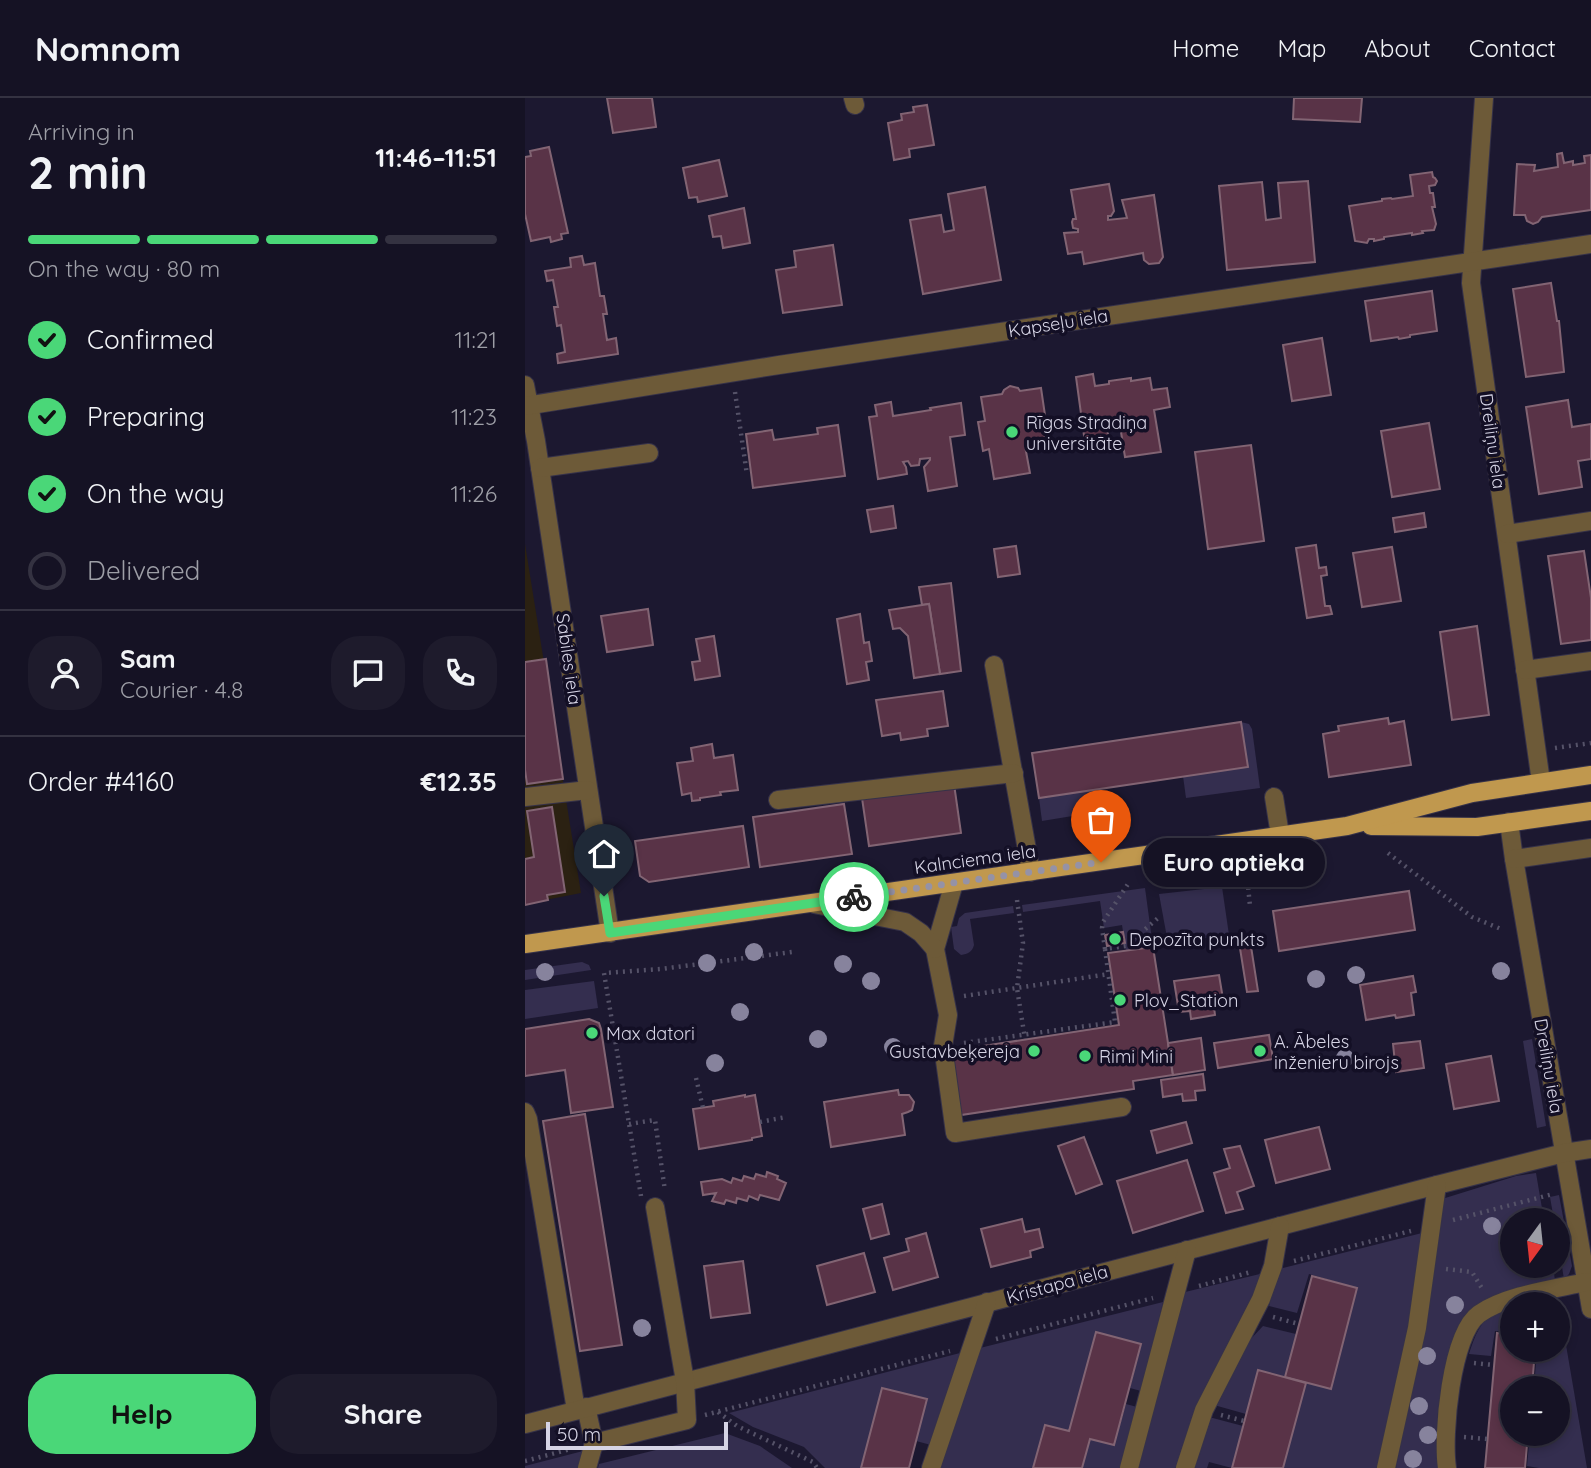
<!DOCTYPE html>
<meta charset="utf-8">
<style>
body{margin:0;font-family:Quicksand,sans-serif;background:#1e1b2c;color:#f1f3f6;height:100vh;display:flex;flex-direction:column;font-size:26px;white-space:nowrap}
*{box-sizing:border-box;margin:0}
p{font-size:23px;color:#9d9ea6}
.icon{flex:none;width:38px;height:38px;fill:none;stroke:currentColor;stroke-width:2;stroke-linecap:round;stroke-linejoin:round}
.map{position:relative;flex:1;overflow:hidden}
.side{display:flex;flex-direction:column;background:#151224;width:525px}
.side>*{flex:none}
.needle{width:46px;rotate:195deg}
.fabs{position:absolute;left:975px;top:1110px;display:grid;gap:14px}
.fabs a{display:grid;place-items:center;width:70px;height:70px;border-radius:50%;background:#151224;box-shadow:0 4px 10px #0003,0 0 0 2px #343241;font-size:35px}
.scale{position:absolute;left:21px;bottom:18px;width:182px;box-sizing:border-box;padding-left:7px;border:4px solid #d6d4e5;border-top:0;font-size:19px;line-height:24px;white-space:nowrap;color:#d6d4e5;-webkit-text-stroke:5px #130f25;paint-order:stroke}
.pin{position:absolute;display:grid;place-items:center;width:60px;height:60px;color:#fff;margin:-72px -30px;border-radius:50% 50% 50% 0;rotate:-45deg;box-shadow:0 0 7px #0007}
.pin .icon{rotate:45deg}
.courier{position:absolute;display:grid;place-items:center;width:70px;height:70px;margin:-35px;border:5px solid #4ad778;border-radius:50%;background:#fff;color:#222;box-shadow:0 2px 9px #0007}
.bubble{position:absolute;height:49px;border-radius:24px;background:#151224;box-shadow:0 4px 10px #0003,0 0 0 2px #343241;font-size:23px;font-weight:800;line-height:49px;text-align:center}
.head em{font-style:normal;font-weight:800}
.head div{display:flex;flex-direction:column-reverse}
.head{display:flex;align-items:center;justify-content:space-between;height:119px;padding:0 28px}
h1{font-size:46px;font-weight:800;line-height:52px}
.bar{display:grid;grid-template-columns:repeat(4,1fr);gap:10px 7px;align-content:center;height:84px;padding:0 28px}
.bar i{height:9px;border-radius:5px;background:#343241}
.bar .selected{background:#4ad778}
.bar p{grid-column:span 4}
.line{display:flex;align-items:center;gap:18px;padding:0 28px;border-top:2px solid #343241}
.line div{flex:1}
.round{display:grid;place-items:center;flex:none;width:74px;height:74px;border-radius:28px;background:#1e1b2c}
ol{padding:0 28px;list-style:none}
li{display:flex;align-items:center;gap:21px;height:77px}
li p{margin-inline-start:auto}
li .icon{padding:7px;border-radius:50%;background:#4ad778;color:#111;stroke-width:4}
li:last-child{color:#9d9ea6}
li i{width:38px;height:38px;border:4px solid #343241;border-radius:50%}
.cta{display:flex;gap:14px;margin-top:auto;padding:14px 28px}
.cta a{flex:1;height:80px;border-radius:28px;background:#4ad778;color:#111;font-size:28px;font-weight:800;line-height:80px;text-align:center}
.cta a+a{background:#1e1b2c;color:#f1f3f6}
header{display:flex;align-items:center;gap:42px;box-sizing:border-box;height:98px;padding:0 35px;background:#151224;border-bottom:2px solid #343241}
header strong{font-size:33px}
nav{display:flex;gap:38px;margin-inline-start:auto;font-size:24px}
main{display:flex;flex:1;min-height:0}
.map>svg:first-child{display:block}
</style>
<header>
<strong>Nomnom</strong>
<nav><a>Home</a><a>Map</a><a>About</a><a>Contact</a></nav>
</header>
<main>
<section class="side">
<div class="head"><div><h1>2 min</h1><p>Arriving in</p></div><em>11:46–11:51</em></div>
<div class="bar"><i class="selected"></i><i class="selected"></i><i class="selected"></i><i></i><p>On the way · 80 m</p></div>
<ol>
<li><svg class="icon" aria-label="check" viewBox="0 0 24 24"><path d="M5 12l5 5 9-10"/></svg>Confirmed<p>11:21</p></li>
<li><svg class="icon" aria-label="check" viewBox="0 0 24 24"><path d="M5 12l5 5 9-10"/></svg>Preparing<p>11:23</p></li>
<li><svg class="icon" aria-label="check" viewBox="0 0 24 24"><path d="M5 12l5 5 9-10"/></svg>On the way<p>11:26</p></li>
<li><i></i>Delivered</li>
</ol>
<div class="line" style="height:126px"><a class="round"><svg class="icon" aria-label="person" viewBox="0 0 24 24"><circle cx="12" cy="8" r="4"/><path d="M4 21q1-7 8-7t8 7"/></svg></a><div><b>Sam</b><p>Courier · 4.8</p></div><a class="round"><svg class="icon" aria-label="chat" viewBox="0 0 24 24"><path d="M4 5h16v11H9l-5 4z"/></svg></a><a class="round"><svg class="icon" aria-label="phone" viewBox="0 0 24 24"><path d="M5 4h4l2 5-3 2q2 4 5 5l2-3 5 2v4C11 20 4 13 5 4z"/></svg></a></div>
<div class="line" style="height:91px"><div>Order #4160</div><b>€12.35</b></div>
<div class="cta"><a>Help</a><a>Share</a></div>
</section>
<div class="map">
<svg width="1066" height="1370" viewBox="0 0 1066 1370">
<rect width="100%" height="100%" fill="#1c1830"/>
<!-- industrial -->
<polygon fill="#2b2112" points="0,446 56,795 0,806"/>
<!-- green -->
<g fill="#342e4f">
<polygon points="716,624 724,626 727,631 735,690 661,700 658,678"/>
<polygon points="568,692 572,714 517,723 514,700"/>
<polygon points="697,789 704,837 643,845 634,796"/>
<polygon points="620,790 628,849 601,853 597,827 579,830 575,803 498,814 497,807"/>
<path d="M 488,808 L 489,815 L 445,821 L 449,847 C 447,854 443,856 436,857 L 429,851 L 426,829 L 432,828 L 434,820 L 440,815 Z"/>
<polygon points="57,864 64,867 66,872 0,882 0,872"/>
<polygon points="69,883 73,910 0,921 0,892"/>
<polygon points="1007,941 1021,1028 1012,1030 998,943"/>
<polygon points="1011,1075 1019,1122 987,1122 987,1167 1028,1167 1030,1183 935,1228 923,1258 912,1320 914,1370 871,1370 894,1254 917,1101 991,1078"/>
<polygon points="1034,1097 1047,1168 1044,1176 1039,1181 1033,1145 1032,1122 1029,1122 1025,1099"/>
<polygon points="897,1135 885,1221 852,1370 758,1370 781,1285 806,1291 832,1190 784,1176 772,1215 744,1208 754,1171"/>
<polygon points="739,1175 663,1333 652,1370 608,1370 656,1195"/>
<polygon points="1033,1200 1062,1370 1014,1370 1002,1368 1005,1335 1032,1335 1032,1290 1009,1290 1012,1251 1032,1251 1032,1206 1003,1206"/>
<polygon points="638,1204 616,1293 605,1290 616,1246 571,1234 544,1333 520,1327 508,1370 413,1370 455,1250"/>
<path d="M 987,1210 L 987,1234 L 970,1233 L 966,1258 L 944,1256 C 949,1241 954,1224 969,1216 C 974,1213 982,1212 987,1210 Z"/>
<polygon points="738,1228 771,1236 760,1279 733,1273 721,1316 689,1307 722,1245"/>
<polygon points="435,1255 406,1347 391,1343 357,1290 336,1370 300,1370 279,1349 228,1329 204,1315"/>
<polygon points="601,1306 612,1309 597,1370 557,1370 565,1341 589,1347"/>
<polygon points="684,1319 718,1328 707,1370 684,1364 682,1370 669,1370"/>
<polygon points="200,1335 235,1348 267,1370 73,1370 74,1366"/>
<polygon points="58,1353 54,1370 0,1370 0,1368"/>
</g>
<!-- building -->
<g fill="#593347" stroke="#826473" stroke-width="2">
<polygon points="82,0 127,0 131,29 88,35"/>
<polygon points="769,0 837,0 835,24 768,21"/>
<polygon points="402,7 409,47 384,51 385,59 369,62 363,25 377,22 376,16 389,14 388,9"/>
<polygon points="24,49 43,135 36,136 37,141 26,144 25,139 6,143 0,116 0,59 6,58 5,53"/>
<polygon points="1037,55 1039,65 1048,63 1048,67 1060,65 1059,58 1066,57 1066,112 1017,119 1013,124 1008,126 1002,123 1000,117 989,117 992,66 1010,67 1009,73 1033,69 1032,56"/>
<polygon points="194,62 202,98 173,104 172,99 164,100 158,70"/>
<polygon points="907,74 908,79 910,80 912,83 910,87 904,88 905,95 908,95 910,109 907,109 911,126 909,132 897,133 898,135 887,137 887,135 859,139 859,141 849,143 849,141 844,141 842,145 830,143 824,108 857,103 857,101 866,100 867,101 888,98 885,77"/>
<polygon points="783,83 790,164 702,172 694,88 737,84 741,122 756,120 753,85"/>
<polygon points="584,86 589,113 586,118 583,118 583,122 602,120 597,102 629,97 638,159 634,165 624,166 619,162 618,155 559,166 557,154 543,156 539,135 553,134 553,131 548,130 547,124 548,121 551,121 546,92"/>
<polygon points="460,89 476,182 398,196 385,122 416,117 419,134 429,132 423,96"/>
<polygon points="219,110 225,145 198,150 196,138 188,139 184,118"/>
<polygon points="308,147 317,207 258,215 251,172 271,169 269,153"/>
<polygon points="57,158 59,167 70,165 75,198 79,198 82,216 78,216 82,242 91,240 93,256 33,265 32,256 40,254 36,227 32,228 29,209 33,209 28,182 22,183 20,173 46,169 45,160"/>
<polygon points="1026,185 1032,223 1034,223 1039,274 1001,279 988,191"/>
<polygon points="907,193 912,233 885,237 885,239 874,241 873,239 846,243 840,203"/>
<polygon points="797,240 806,297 767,303 758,247"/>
<polygon points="568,276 570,288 584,286 584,283 606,280 606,283 625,280 627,292 642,290 645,309 629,312 636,354 600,359 596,334 597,327 581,330 585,342 560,345 551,279"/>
<polygon points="485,288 493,290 495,293 516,290 521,324 514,325 515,327 519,330 520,338 517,342 517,345 500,348 505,375 469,381 464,351 458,353 453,324 460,323 456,299 477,296 479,292"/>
<polygon points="1043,302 1047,329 1066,326 1066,361 1053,363 1057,389 1014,396 1001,309"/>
<polygon points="366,304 368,318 406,312 405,310 436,305 440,337 425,339 432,388 403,393 399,369 405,362 405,360 395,361 394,367 386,368 383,363 378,364 381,369 382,376 353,381 344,319 352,318 350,307"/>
<polygon points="904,325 915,391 867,399 856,333"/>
<polygon points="313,327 320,378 228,390 221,336 247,332 249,342 293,336 292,330"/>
<polygon points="726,347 739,443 683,451 670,354"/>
<polygon points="368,408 371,430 346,434 342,412"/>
<polygon points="899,415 901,429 870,434 868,420"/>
<polygon points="791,447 794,470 801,469 802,477 796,478 800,508 805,508 807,516 782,520 771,450"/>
<polygon points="491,448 495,476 473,479 469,451"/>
<polygon points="867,449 876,503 837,509 828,455"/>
<polygon points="1059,453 1066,500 1066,542 1036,546 1023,458"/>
<polygon points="426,485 436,573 415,576 404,506 397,507 394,489"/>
<polygon points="404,506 415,576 389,580 383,538 375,530 368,531 364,512"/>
<polygon points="123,511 128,547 82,554 76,518"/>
<polygon points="335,516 339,545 344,544 347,563 341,564 344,582 322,586 312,521"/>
<polygon points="952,528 964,617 927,622 915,534"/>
<polygon points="189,538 195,578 170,582 167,564 175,563 171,541"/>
<polygon points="21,561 38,681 2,686 0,672 0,564"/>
<polygon points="418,593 423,628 402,631 403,638 376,642 375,635 357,638 351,602"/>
<polygon points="863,620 864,626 879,623 886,667 804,679 798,636 814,633 813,628"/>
<polygon points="716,624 723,669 514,700 507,655"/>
<polygon points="187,646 189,660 208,657 213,692 195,694 196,697 175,700 175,702 167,703 166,695 157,697 152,665 168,663 166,650"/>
<polygon points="429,686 436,735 344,748 337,700"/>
<polygon points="319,706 327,756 235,769 228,719"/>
<polygon points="27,709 40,794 22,797 23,802 0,807 0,761 9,759 2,713"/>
<polygon points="218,728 224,769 124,784 115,778 110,743"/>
<polygon points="884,793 890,832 754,853 748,813"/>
<polygon points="598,834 600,845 582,848 580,837"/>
<polygon points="725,842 733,893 722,894 714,844"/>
<polygon points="628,849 648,977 608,983 609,991 436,1017 426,953 594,927 583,855"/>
<polygon points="694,877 699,907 689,909 690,917 666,921 665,913 654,914 649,883"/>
<polygon points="888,878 891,894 886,895 889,917 871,920 870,917 841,922 835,887"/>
<polygon points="64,921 74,925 76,931 88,1009 46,1015 40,972 0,978 0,931"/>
<polygon points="744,937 748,961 693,970 689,945"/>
<polygon points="676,940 680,972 648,977 643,945"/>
<polygon points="895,943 899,970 871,974 868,946"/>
<polygon points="966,958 974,1003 929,1011 921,966"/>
<polygon points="678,976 680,992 670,993 671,1002 658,1003 657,996 638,999 636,982"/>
<polygon points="373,992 374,997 384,997 389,1004 387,1012 383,1014 377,1016 380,1037 306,1049 299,1004"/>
<polygon points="220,997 220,999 230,997 237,1038 227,1040 227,1042 174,1051 168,1011 189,1008 188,1003"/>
<polygon points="60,1016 97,1247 55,1253 18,1023"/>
<polygon points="661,1024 667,1045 632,1055 626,1033"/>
<polygon points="794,1029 805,1071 751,1085 740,1042"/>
<polygon points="559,1039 577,1086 551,1096 533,1048"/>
<polygon points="715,1048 729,1088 712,1094 718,1111 701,1115 689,1075 705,1070 699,1051"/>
<polygon points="662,1062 678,1113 608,1135 592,1083"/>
<polygon points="242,1074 253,1078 252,1081 261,1085 254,1102 235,1097 233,1102 224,1098 222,1103 212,1100 211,1105 201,1102 199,1106 187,1103 191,1095 178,1097 176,1084 197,1081 206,1085 208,1080 217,1083 219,1078 229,1081 231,1076 241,1079"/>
<polygon points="357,1106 364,1136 346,1141 338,1111"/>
<polygon points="497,1121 500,1134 514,1131 518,1149 505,1153 506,1159 466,1169 456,1131"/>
<polygon points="401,1135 413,1179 368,1192 359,1160 384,1153 381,1141"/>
<polygon points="339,1155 350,1194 302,1207 292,1168"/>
<polygon points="218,1163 225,1215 186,1220 179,1168"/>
<polygon points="787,1178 832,1190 806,1291 760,1279"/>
<polygon points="571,1234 616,1246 589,1347 565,1341 557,1370 508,1370 520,1327 544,1333"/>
<polygon points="972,1235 987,1237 987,1251 1010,1251 1007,1290 987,1290 987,1335 1003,1335 1000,1370 960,1370"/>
<polygon points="733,1272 781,1285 758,1370 707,1370"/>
<polygon points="357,1290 402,1301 384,1370 336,1370"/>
</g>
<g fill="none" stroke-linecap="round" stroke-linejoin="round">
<!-- minor casing -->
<g stroke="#363249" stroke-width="20">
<g id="minor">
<polyline points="328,0 330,7"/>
<polyline points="959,0 946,185 1016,684"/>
<polyline points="0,287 11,343 85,835"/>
<polyline points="0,308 254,267 1066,146"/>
<polyline points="15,370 124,355"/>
<polyline points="982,436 1066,423"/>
<polyline points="469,567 506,774"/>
<polyline points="1000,572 1066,563"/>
<polyline points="0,699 63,692"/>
<polyline points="749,699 755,737"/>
<polyline points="253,702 489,675"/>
<polyline points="984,724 989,761 1066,1211"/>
<polyline points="989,761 1066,750"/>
<polyline points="429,785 410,851 423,917 418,948 430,1035 597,1009"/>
<polyline points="289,806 380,824 396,835 410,851"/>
<polyline points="0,1014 3,1021 51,1312"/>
<polyline points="61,1309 69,1345 62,1370"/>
<polyline points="0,1326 912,1087 1039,1055 1066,1051"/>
<polyline points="69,1345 162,1322 160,1283 130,1109"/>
<polyline points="406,1370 462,1204"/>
<polyline points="604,1370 662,1152"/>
<polyline points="660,1370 679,1312 736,1201 748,1168 755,1128"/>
<polyline points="861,1370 892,1230 912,1087"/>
<path d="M 922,1370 C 917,1337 926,1236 954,1216 C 981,1197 1029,1191 1061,1184"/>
</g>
</g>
<!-- major casing -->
<g stroke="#363249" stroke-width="20">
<g id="major">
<polyline points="846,728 952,729 1066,713"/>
<polyline points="0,846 822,728 947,695 1066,677"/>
</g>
</g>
<!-- path -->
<g stroke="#555268" stroke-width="4.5" stroke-dasharray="2 5" stroke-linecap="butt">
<polyline points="210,294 222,377"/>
<polyline points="1030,650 1066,645"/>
<polyline points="863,755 947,819 976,831"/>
<polyline points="721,769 725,808"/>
<polyline points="492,802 498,845 492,890 500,941"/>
<polyline points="580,851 577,830 578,824 603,786"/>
<polyline points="439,898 584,876"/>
<polyline points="439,945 590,924 580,851 601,848 633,820"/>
<polyline points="171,980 178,1010"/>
<polyline points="235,1024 261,1019"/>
<polyline points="104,1026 130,1022 140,1093"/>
<polyline points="116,1098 79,875 136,871 267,854"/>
<polyline points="928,1122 1028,1096"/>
<polyline points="769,1163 886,1133"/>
<polyline points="921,1171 947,1174 958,1192"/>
<polyline points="674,1188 726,1174"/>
<polyline points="748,1219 774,1226"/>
<polyline points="471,1241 628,1200"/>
<polyline points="949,1265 969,1267"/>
<polyline points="193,1314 212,1328 288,1364 292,1370"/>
<polyline points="180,1317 425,1253"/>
<polyline points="696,1317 719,1323"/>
<polyline points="939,1339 962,1341"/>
<polyline points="0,1363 46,1351"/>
</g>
<!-- minor -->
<use href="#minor" stroke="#6d5a38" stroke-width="18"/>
<!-- major -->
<use href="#major" stroke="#c0984e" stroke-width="18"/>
</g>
<!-- trees -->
<g fill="#87839d">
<circle cx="229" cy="854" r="9"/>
<circle cx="182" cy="865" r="9"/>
<circle cx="318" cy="866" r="9"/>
<circle cx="976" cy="873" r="9"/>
<circle cx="20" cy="874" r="9"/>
<circle cx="831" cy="877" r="9"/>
<circle cx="791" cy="881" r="9"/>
<circle cx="346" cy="883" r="9"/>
<circle cx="215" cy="914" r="9"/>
<circle cx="293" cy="941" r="9"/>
<circle cx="368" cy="949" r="9"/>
<circle cx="820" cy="960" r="9"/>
<circle cx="190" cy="965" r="9"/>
<circle cx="967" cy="1128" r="9"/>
<circle cx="930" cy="1207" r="9"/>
<circle cx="117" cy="1230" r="9"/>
<circle cx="902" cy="1258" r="9"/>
<circle cx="894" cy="1308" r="9"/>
<circle cx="903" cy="1337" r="9"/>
<circle cx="888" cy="1361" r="9"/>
</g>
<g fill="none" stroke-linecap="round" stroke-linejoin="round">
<!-- done -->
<polyline stroke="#9592a6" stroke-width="7" stroke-dasharray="0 12.6" points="329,799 576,764"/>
<!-- route -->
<polyline stroke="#4ad778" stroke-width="9" points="79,798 85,835 329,799"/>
</g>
<!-- markers -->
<g fill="#4ad778" stroke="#130f25" stroke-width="2.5">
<circle cx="487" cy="334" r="7"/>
<circle cx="590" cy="841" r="7"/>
<circle cx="595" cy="902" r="7"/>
<circle cx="67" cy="935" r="7"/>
<circle cx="509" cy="953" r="7"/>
<circle cx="735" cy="953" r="7"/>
<circle cx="560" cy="958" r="7"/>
</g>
<g text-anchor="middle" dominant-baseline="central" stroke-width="7" stroke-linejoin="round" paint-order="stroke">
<!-- street labels -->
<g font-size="18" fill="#d6d4e5" stroke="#130f25">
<text transform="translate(533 225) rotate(-9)">Kapseļu iela</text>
<text transform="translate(968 343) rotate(82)">Dreiliņu iela</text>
<text transform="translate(44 561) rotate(82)">Sabiles iela</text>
<text transform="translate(450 761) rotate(-8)">Kalnciema iela</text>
<text transform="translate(1024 968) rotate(80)">Dreiliņu iela</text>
<text transform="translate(532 1186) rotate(-15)">Kristapa iela</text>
</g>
<!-- poi labels -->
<g font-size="18" fill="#d6d4e5" stroke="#130f25" text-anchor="start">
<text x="501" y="324">Rīgas Stradiņa<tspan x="501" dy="21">universitāte</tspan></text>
<text x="604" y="841">Depozīta punkts</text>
<text x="609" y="902">Plov_Station</text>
<text x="81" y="935">Max datori</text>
<text x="749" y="943">A. Ābeles<tspan x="749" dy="21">inženieru birojs</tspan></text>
<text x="495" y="953" text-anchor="end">Gustavbeķereja</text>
<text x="574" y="958">Rimi Mini</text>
</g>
</g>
</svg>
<div class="fabs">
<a><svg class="needle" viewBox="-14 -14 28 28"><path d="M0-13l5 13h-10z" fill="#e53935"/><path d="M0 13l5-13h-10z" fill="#9d9ea6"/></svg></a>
<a>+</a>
<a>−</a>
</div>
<div class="scale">50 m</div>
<div class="pin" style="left:576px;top:764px;background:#ea580c"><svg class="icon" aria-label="bag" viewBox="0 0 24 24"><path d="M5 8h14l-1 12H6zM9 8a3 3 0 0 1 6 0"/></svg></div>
<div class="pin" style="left:79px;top:798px;background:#1f2937"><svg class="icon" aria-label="home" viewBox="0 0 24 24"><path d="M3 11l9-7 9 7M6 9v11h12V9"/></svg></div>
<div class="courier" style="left:329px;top:799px"><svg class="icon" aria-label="bike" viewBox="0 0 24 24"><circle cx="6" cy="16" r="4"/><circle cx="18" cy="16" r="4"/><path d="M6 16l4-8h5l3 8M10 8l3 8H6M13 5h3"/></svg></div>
<div class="bubble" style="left:618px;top:740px;width:182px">Euro aptieka</div>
</div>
</main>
